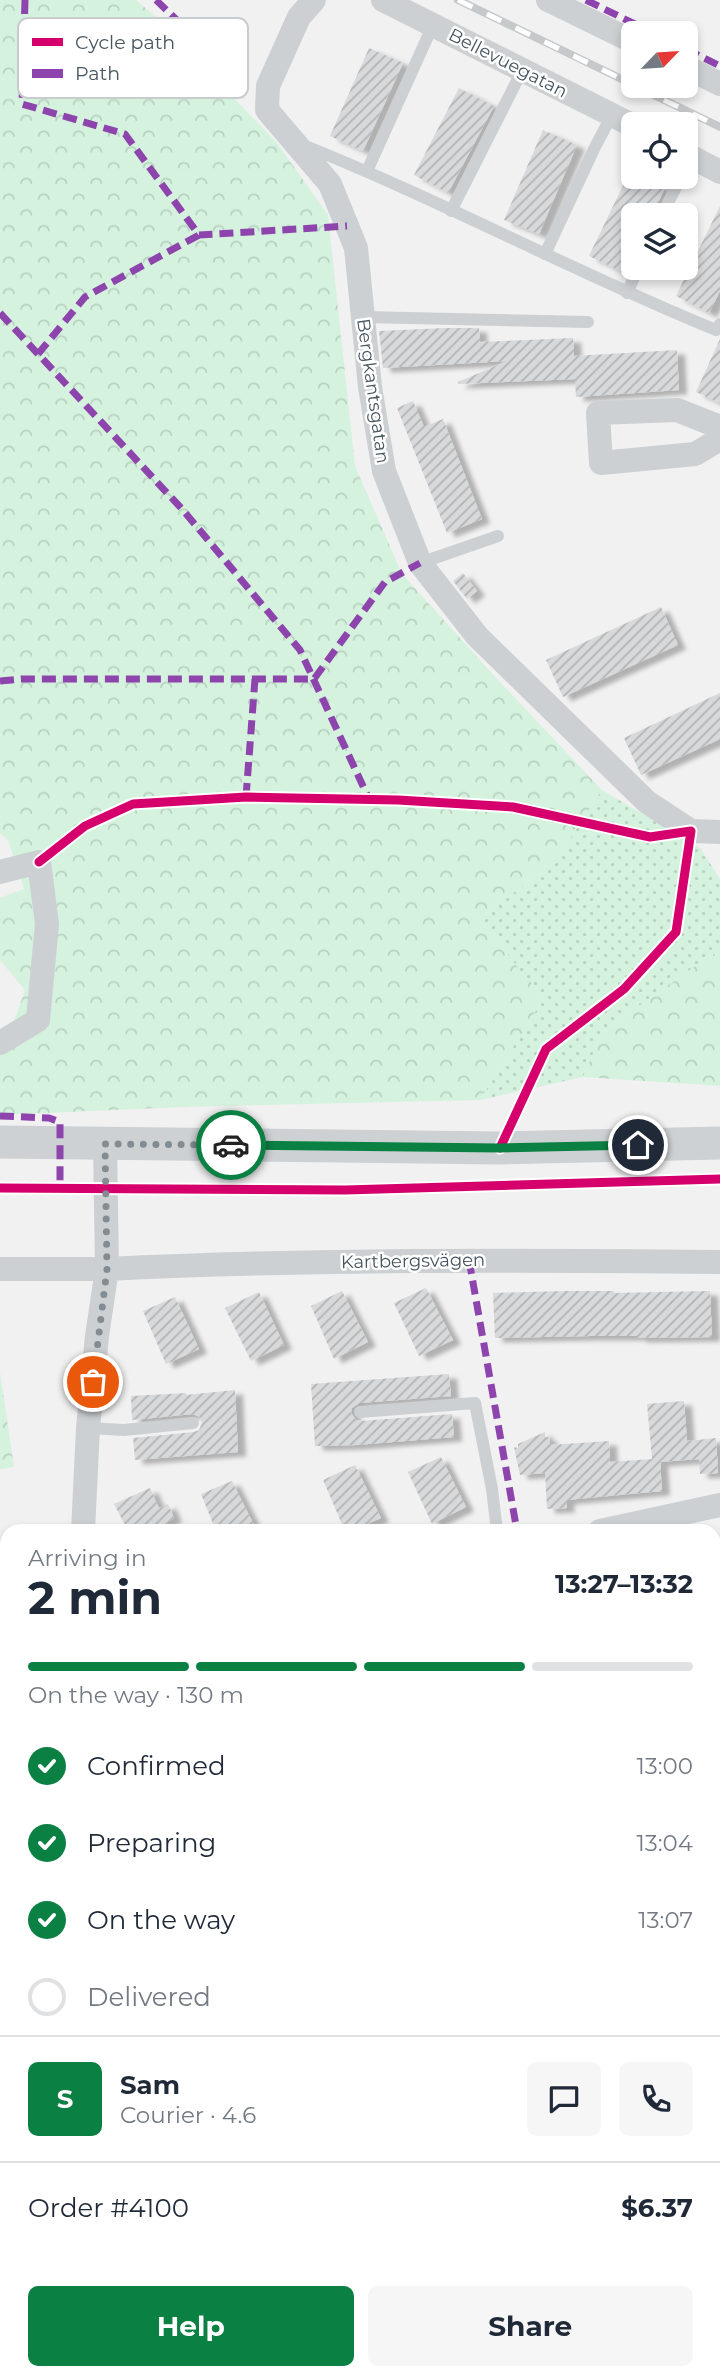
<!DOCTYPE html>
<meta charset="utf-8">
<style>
body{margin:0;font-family:Montserrat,sans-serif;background:#f6f6f7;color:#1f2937;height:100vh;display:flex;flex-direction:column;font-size:26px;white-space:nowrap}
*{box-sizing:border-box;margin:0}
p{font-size:23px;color:#747a83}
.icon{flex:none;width:38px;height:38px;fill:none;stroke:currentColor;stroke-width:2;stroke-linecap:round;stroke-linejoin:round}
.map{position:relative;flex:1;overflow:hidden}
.sheet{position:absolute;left:0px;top:1524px;width:721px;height:856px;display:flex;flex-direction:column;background:#fff;border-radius:21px 21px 0 0;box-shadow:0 4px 10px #0003}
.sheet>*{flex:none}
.needle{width:46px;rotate:65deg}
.fabs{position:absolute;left:621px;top:21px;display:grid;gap:14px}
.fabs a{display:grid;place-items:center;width:77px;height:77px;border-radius:10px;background:#fff;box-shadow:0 4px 10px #0003;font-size:35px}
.pin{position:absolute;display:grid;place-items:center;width:60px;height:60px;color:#fff;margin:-30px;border:4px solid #fff;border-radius:50%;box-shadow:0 2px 7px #0007}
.courier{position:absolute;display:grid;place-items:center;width:70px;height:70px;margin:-35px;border:5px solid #0b8043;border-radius:50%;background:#fff;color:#222;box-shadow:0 2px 9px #0007}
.headline em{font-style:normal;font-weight:700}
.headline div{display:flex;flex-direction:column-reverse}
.headline{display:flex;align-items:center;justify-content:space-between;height:119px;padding:0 28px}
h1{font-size:46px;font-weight:700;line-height:52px}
.bar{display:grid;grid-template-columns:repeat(4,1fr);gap:10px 7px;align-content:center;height:84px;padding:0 28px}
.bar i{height:9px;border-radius:5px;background:#e0e1e3}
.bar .on{background:#0b8043}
.bar p{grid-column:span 4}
.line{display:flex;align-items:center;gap:18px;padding:0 28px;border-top:2px solid #e0e1e3}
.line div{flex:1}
.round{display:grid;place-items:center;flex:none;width:74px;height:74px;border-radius:10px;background:#f6f6f7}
ol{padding:0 28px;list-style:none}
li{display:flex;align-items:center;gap:21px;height:77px}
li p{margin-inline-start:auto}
li .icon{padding:7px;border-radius:50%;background:#0b8043;color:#fff;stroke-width:4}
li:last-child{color:#747a83}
li i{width:38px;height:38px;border:4px solid #e0e1e3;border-radius:50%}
.cta{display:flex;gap:14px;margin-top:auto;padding:14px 28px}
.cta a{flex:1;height:80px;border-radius:10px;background:#0b8043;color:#fff;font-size:28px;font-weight:700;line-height:80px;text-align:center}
.cta a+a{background:#f6f6f7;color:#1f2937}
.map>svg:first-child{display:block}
</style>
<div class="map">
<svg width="720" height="2379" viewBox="0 0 720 2379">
<defs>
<pattern id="forest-crowns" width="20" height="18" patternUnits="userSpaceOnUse" patternTransform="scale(1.75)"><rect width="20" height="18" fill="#d4f2dd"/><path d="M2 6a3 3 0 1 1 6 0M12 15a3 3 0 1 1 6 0" fill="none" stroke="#b7d2c0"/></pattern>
<pattern id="park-dots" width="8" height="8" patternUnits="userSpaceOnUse" patternTransform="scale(1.75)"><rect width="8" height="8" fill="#d4f2dd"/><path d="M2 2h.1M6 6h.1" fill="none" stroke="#b7d2c0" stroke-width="1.8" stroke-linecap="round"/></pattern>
<pattern id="water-waves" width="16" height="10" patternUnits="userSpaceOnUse" patternTransform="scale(1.75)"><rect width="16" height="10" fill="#a6e7f2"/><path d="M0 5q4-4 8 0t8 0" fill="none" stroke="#89bec7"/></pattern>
<pattern id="building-hatch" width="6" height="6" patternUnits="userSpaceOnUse" patternTransform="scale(1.75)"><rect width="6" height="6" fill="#d8d9db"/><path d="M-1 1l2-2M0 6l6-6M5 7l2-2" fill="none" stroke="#b1b3b5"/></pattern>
<filter id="shadow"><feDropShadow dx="8" dy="4.5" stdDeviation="2" flood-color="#0004"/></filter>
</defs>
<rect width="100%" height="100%" fill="#f1f1f1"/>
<!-- forest -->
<g fill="url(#forest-crowns)">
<polygon points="0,0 136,0 158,19 277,143 328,215 355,466 402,574 498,680 602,790 554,863 478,919 544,998 480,1100 183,1107 0,1115 0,1033 10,1033 25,990 0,960 0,898 24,889 8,840 0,833"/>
<polygon points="720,953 720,1086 583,1077 602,1032 712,954"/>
<polygon points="0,1372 14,1467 0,1469"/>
<polygon points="720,2333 720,2379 632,2379 644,2373 714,2373 714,2336"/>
</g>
<!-- park -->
<polygon fill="url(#park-dots)" points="602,790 700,848 720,879 720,953 712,954 602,1032 583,1077 480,1100 544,998 478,919 554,863"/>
<!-- water -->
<g fill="url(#water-waves)">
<polygon points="720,2118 720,2333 714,2336 714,2121"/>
<polygon points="212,2373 644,2373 632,2379 200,2379"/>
</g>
<!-- building -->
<g fill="url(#building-hatch)" filter="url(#shadow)">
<polygon points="369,48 403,63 363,151 330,136"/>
<polygon points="459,88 494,106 448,193 414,175"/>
<polygon points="543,130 577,145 539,234 504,220"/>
<polygon points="630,171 634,172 634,177 643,177 665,188 652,215 634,215 634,253 624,273 589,256"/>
<polygon points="720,206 720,291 709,313 676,296"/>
<polygon points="446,328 479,328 480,342 573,338 574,356 677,350 679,390 576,397 575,379 458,384 458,382 507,361 383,368 379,331"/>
<polygon points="720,339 720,403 696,392"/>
<polygon points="413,401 424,427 443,419 482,519 447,533 397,408"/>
<polygon points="463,573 477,591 467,599 453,581"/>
<polygon points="661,607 678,645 563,697 546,660"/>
<polygon points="720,693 720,739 641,775 624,738"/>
<polygon points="426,1288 453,1340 419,1356 394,1303"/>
<polygon points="342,1291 368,1342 334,1359 311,1306"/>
<polygon points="565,1291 614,1291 614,1293 710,1291 712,1337 638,1338 638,1336 590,1336 495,1338 493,1293"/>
<polygon points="259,1292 284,1345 251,1361 225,1308"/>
<polygon points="175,1297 199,1349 166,1364 143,1311"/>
<polygon points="449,1374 451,1396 359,1403 352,1408 351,1413 356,1420 361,1421 452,1414 454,1437 356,1445 315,1446 311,1384"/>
<polygon points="235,1390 238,1452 135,1460 133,1438 194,1432 199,1430 202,1423 200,1417 193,1414 132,1420 131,1396 186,1393 186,1395"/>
<polygon points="684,1401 687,1441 716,1438 718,1473 700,1474 699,1459 660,1462 662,1491 566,1500 567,1508 547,1509 545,1473 520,1475 514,1447 518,1448 518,1444 545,1432 545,1437 549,1437 550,1445 609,1441 610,1462 652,1459 647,1404"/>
<polygon points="441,1457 466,1507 432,1524 408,1472"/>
<polygon points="355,1465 381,1518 351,1531 345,1531 323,1480"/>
<polygon points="232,1481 257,1531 216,1531 201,1494"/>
<polygon points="150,1488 159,1508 168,1504 174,1518 167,1522 171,1531 128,1531 114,1504"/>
</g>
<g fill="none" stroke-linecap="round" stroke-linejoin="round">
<!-- lane -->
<g stroke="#ccd0d2" stroke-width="12">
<path d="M 303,145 C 443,201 576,273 716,330 L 720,324"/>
<polyline points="367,171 433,25"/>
<polyline points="451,211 523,69"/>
<polyline points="662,215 681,177"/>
<polyline points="545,254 595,147 612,115"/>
<polyline points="627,293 638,268"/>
<polyline points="363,317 588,322"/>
<polyline points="420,563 498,536"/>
<polyline points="360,1412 475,1403 492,1489 497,1531"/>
<polyline points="88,1428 124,1430 193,1423"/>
</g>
<!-- street -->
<g stroke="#ccd0d2" stroke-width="24">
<polyline points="314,0 299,17 268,86 267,110 330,184 356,248 370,387 384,471 420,563 477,636 647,802 691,831 720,832"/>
<polyline points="383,0 634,126"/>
<polyline points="548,0 634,42"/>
<polyline points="686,67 720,84"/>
<polyline points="686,154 720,172"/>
<polyline points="720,427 677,410 598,413 601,463 695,454 720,439"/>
<polyline points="0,872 39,862 47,924 38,1020 0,1043"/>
<polyline points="0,1269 107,1269 105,1144"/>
<path d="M 83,1531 L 88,1428 L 97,1336 L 107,1269 C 311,1259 516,1260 720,1262"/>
<polyline points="600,1531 720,1505"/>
<polyline points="0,1609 7,1607"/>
<polyline points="714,1821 720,1818"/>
<polyline points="0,2001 7,1999"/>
</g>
<!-- secondary -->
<polyline stroke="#cdd1d3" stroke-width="33" points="0,1142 500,1148 720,1143"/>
<!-- rail casing -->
<g stroke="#c6c9cb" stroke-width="8">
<g id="rail">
<polyline points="458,0 634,85"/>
<polyline points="635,86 720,127"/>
</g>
</g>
<!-- rail -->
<use href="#rail" stroke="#fff" stroke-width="5" stroke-dasharray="16" stroke-linecap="butt"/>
<!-- quiet -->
<g stroke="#8e44ad" stroke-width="7" stroke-dasharray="14 7" stroke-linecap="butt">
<polyline points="25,0 22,104 125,134 199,235 347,226"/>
<polyline points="156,0 179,22"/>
<polyline points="586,0 653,33"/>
<polyline points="686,49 720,66"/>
<polyline points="0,313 182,509 300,650 369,799"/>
<polyline points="38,354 85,297 199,235"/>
<polyline points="0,681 21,679 314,679 385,582 420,563"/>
<polyline points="246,797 255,679"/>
<polyline points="0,1116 49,1118 60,1122 60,1189"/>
<polyline points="469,1260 517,1531"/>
<polyline points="714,2039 720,2037"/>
<polyline points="75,2379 86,2373"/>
</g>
<!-- cycleway casing -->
<g stroke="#fff" stroke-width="13">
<g id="cycleway">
<polyline points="39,862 85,826 133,804 246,797 398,800 513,807 650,837 691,831 676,932 624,989 546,1049 500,1148"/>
<polyline points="0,1188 345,1190 720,1179"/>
</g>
</g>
<!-- cycleway -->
<use href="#cycleway" stroke="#d6006c" stroke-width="9"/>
</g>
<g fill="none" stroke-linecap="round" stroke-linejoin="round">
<!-- done -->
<polyline stroke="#828c92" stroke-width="7" stroke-dasharray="0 12.6" points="93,1382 107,1269 105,1144 231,1145"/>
<!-- route -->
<polyline stroke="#0b8043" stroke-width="9" points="231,1145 500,1148 638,1145"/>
</g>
<g text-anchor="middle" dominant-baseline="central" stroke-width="5" stroke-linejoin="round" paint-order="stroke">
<!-- street labels -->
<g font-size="18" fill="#46555f" stroke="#fff">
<text transform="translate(508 63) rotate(27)">Bellevuegatan</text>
<text transform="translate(373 391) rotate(82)">Bergkantsgatan</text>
<text transform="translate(413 1261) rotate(-1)">Kartbergsvägen</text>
</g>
</g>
<!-- legend -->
<rect x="18" y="18" width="230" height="80" rx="10" fill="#fff" stroke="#c8cccf" stroke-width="2"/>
<rect x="32" y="38" width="31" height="8" fill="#d6006c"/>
<rect x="32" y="69" width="31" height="9" fill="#8e44ad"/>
<g font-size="19" fill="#46555f">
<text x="75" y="49">Cycle path</text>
<text x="75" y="80">Path</text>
</g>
</svg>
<div class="fabs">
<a><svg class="needle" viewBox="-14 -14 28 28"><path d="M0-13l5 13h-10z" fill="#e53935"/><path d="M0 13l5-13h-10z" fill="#747a83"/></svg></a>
<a><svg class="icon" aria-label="locate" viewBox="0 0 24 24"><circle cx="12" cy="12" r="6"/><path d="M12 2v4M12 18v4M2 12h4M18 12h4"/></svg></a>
<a><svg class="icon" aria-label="layers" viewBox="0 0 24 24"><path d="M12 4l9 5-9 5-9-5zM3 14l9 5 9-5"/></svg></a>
</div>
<div class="pin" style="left:93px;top:1382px;background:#ea580c"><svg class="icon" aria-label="bag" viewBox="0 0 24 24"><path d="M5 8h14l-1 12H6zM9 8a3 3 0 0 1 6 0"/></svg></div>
<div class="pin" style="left:638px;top:1145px;background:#1f2937"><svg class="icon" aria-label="home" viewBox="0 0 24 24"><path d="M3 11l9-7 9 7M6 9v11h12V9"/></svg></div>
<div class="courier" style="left:231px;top:1145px"><svg class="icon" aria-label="car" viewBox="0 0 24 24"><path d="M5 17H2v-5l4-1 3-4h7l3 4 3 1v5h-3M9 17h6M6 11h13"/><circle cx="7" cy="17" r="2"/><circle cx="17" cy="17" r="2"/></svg></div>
<section class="sheet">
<div class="headline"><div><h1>2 min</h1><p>Arriving in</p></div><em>13:27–13:32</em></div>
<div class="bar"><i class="on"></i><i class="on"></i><i class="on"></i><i></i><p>On the way · 130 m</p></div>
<ol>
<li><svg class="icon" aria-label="check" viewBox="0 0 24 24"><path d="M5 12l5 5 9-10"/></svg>Confirmed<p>13:00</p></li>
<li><svg class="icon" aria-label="check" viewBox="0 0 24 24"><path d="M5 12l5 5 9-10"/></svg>Preparing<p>13:04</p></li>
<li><svg class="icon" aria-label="check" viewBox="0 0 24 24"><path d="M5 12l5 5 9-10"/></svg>On the way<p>13:07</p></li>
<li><i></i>Delivered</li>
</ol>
<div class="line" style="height:126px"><b class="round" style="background:#0b8043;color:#fff">S</b><div><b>Sam</b><p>Courier · 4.6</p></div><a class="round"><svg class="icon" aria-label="chat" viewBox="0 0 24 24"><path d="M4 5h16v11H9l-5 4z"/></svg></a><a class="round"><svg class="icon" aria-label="phone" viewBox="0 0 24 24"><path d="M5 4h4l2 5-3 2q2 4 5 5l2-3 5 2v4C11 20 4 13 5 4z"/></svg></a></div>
<div class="line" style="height:91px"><div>Order #4100</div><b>$6.37</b></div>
<div class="cta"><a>Help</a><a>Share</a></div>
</section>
</div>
